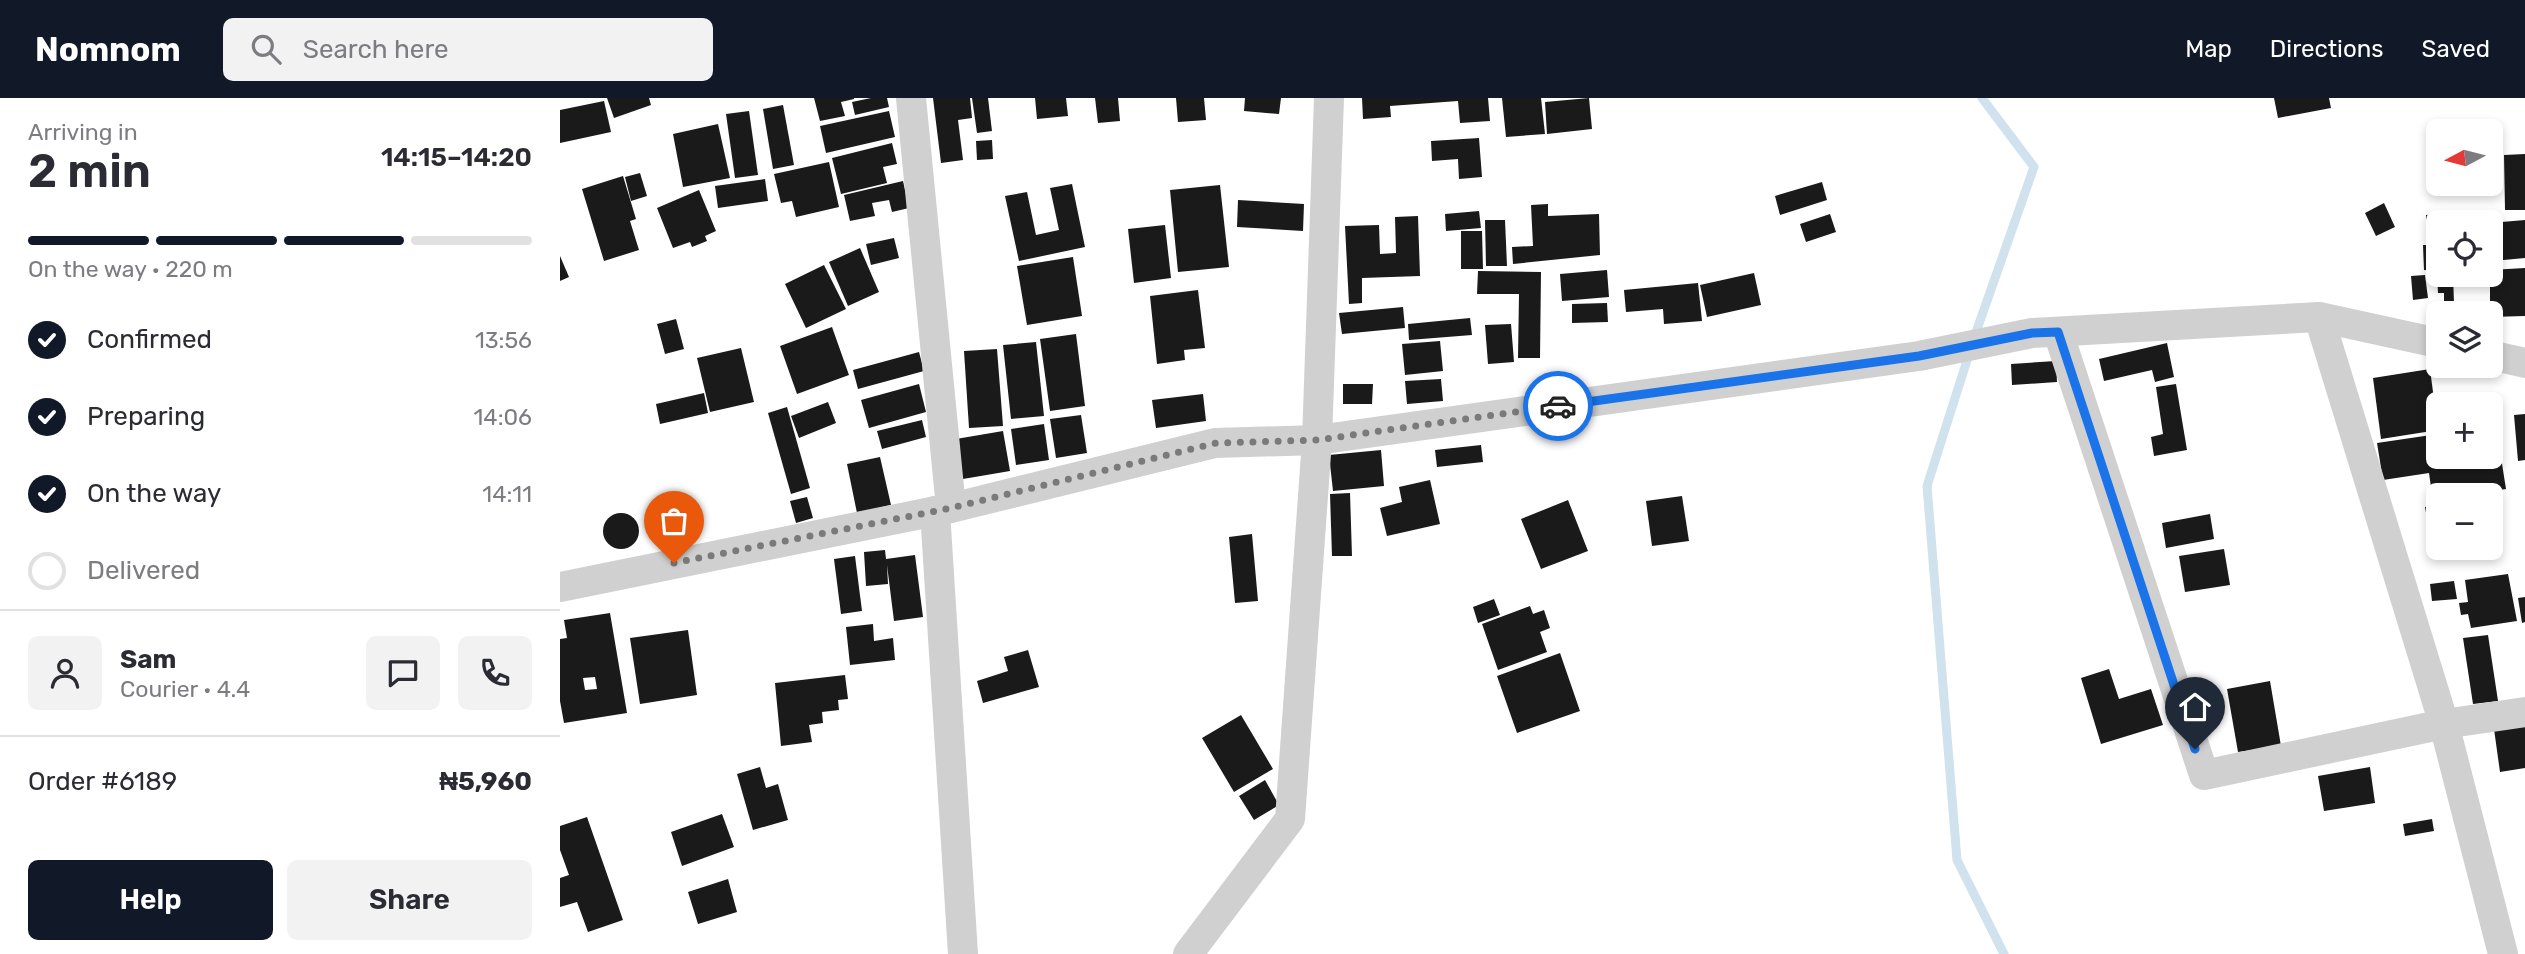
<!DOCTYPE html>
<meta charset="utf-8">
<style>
body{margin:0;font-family:Rubik,sans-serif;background:#f2f2f3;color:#2b2b33;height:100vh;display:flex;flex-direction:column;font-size:26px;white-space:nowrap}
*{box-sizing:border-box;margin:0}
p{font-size:23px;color:#7c7c81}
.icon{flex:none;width:38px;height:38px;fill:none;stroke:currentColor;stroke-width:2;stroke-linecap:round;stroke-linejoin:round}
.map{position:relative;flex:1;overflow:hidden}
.sheet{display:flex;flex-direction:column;background:#fff;width:560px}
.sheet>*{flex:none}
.needle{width:46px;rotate:263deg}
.controls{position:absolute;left:1866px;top:21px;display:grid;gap:14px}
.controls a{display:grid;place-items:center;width:77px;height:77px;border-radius:10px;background:#fff;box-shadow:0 4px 10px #0003;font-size:35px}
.pin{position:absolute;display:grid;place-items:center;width:60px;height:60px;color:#fff;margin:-72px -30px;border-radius:50% 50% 50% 0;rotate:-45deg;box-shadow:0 0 7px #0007}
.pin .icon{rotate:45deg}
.courier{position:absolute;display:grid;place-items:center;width:70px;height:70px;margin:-35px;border:5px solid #1a73e8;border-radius:50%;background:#fff;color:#222;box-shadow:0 2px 9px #0007}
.head em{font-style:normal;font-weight:600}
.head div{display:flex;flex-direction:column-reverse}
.head{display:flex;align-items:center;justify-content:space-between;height:119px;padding:0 28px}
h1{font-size:46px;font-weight:600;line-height:52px}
.bar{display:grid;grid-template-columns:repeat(4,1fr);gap:10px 7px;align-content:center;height:84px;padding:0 28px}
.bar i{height:9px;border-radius:5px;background:#e1e1e2}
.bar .selected{background:#111827}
.bar p{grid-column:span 4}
.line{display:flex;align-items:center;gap:18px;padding:0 28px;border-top:2px solid #e1e1e2}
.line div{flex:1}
.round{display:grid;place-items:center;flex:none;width:74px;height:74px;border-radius:10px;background:#f2f2f3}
ol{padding:0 28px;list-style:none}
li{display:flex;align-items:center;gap:21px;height:77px}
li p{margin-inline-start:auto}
li .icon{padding:7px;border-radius:50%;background:#111827;color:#fff;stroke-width:4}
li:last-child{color:#7c7c81}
li i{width:38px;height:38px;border:4px solid #e1e1e2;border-radius:50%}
.action{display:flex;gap:14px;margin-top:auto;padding:14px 28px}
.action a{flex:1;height:80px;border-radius:10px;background:#111827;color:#fff;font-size:28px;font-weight:600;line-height:80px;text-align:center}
.action a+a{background:#f2f2f3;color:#2b2b33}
header{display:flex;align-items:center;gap:42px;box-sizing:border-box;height:98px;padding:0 35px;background:#111827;color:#fff}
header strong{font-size:33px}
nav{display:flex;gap:38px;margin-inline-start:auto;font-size:24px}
.search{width:490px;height:63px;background:#f2f2f3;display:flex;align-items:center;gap:18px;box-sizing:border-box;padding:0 24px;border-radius:10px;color:#7c7c81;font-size:26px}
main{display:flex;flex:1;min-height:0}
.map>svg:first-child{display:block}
</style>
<header>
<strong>Nomnom</strong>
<div class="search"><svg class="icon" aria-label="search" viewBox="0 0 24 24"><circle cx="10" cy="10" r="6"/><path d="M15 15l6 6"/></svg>Search here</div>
<nav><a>Map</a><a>Directions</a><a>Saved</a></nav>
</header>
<main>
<section class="sheet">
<div class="head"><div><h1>2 min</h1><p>Arriving in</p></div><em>14:15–14:20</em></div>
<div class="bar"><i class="selected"></i><i class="selected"></i><i class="selected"></i><i></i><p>On the way · 220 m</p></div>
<ol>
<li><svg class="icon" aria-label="check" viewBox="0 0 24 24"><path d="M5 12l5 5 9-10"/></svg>Confirmed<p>13:56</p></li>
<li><svg class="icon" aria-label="check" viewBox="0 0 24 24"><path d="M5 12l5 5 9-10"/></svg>Preparing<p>14:06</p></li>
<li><svg class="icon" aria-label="check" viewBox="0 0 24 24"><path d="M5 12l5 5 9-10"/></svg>On the way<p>14:11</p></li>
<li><i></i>Delivered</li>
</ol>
<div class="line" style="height:126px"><a class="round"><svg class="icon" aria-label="person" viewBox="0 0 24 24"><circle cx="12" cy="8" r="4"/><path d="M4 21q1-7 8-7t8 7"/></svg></a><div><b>Sam</b><p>Courier · 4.4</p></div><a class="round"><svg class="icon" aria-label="chat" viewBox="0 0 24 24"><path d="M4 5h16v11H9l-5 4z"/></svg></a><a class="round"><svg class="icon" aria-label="phone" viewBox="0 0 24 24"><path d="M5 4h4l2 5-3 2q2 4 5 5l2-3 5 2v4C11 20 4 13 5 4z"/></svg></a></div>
<div class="line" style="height:91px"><div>Order #6189</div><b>₦5,960</b></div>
<div class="action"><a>Help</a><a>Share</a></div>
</section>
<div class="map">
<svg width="1965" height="856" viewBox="0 0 1965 856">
<rect width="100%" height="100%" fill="#fff"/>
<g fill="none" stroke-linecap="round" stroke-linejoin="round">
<!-- stream -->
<g stroke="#cfe2ee" stroke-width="9">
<polyline points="1414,240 1474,69 1422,0"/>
<polyline points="1410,253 1367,388 1397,762 1444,856"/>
</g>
</g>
<!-- building -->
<g fill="#1a1a1a" fill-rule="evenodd">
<polygon points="47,0 89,0 91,7 54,20"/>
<polygon points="254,0 294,0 294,1 281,4 285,18 260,23"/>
<polygon points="311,0 327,0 329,9 295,17 292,4"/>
<polygon points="373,0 410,0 412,20 398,22 403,62 381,65"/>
<polygon points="412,0 428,0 432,33 417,35"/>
<polygon points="475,0 506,0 508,18 477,21"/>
<polygon points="535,0 558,0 560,23 538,25"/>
<polygon points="616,0 644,0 646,22 618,24"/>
<polygon points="685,0 721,0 719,16 684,13"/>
<polygon points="802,0 928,0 930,23 900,25 898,3 830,8 831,19 803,21"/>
<polygon points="942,0 981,0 985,36 946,39"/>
<polygon points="1029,0 1032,31 987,36 985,4"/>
<polygon points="1714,0 1769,0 1771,10 1718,20"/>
<polygon points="44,3 51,34 0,45 0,12"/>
<polygon points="223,7 234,67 213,71 203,11"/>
<polygon points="189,13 198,77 175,80 166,16"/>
<polygon points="329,13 335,39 266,55 260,28"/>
<polygon points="158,26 170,80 123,89 113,36"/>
<polygon points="919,40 922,79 899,81 898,61 872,63 871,43"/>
<polygon points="432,42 433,61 417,62 416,43"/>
<polygon points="332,45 337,66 323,69 327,85 281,96 272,60"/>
<polygon points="1965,56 1965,112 1945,112 1944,57"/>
<polygon points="269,64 279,109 236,119 232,103 221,105 214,76"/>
<polygon points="80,75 87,98 71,103 65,79"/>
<polygon points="63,78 76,121 70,123 79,152 44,163 22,91"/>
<polygon points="205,81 208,103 158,110 155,88"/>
<polygon points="343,83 349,110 332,114 329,102 312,105 315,118 290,123 284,97"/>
<polygon points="1262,84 1267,102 1220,117 1215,98"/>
<polygon points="512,86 525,149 459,163 445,98 467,94 476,137 499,132 490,90"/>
<polygon points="660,87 669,169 618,174 610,92"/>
<polygon points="139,92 156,133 145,138 147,143 132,149 130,144 113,150 97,110"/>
<polygon points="678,102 744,106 743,133 677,129"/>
<polygon points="1824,105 1835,129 1816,138 1805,115"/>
<polygon points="988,106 988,118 1039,116 1040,157 953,166 952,149 973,148 971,107"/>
<polygon points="919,113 921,130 886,133 885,116"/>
<polygon points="1912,113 1913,124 1878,124 1878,137 1867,138 1866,117"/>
<polygon points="1270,116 1276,134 1246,144 1240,126"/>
<polygon points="858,118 860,178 802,180 802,205 789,206 785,128 819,127 820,156 836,155 835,119"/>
<polygon points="925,122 945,122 947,168 926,168"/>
<polygon points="1965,122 1965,160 1933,163 1930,125"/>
<polygon points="605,127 611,180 574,185 568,131"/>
<polygon points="901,133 922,133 923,171 901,171"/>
<polygon points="334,140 339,160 311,167 306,146"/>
<polygon points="1863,147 1878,147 1878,173 1864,172"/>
<polygon points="300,150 319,194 288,208 269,164"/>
<polygon points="0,158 9,179 0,183"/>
<polygon points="513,159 522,218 467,227 457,168"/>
<polygon points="264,167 286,211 246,230 225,186"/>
<polygon points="1965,170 1965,218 1930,219 1930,172"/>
<polygon points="1047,172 1049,199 1002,203 1000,176"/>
<polygon points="918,173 981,174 980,260 958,260 959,196 917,196"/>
<polygon points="1194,175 1201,207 1147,219 1140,187"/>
<polygon points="1865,177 1868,200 1853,202 1851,178"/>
<polygon points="1877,177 1893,177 1894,205 1884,205 1884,195 1878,195"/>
<polygon points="1138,185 1142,223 1104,226 1103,211 1066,214 1064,192"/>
<polygon points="638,192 645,250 624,252 625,262 597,266 590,198"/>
<polygon points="1047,205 1048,224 1012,225 1012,206"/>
<polygon points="843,209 845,230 782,236 779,215"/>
<polygon points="910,220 912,237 849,242 848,226"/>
<polygon points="116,221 124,251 105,256 97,226"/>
<polygon points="951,226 954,264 928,266 925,227"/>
<polygon points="272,229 289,277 237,296 220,248"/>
<polygon points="516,236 525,308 490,313 480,241"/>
<polygon points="880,243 883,273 845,277 842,246"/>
<polygon points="476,244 484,318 451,321 443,247"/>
<polygon points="1607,245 1614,279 1595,284 1592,272 1544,283 1539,261"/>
<polygon points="181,250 194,304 150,314 137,260"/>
<polygon points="437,251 443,328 409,330 404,253"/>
<polygon points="359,254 364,273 298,291 293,272"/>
<polygon points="1496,263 1497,284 1452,287 1451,266"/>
<polygon points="1870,271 1878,332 1821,341 1813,280"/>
<polygon points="881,281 883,303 847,306 845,283"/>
<polygon points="359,286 366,314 309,330 301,302"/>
<polygon points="783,286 813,286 812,306 783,306"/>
<polygon points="1616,286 1627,352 1594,358 1591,339 1603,336 1596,289"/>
<polygon points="144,295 148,315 100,326 96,306"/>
<polygon points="643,296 646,323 596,330 592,302"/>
<polygon points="268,304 276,325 239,340 231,318"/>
<polygon points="227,309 250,390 231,396 208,315"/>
<polygon points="1965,316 1965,362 1958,363 1954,317"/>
<polygon points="521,317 527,355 496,360 490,321"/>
<polygon points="362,322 366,339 322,351 317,333"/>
<polygon points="484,326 489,362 456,367 451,331"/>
<polygon points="443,333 450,373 397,382 390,342"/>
<polygon points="1878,336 1878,359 1930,359 1930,354 1940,353 1946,391 1909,397 1878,397 1878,402 1873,403 1869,375 1823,382 1817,345"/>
<polygon points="921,347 923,364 877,369 875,352"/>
<polygon points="821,352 824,388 773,393 769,357"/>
<polygon points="320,359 331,407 297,415 287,366"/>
<polygon points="870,382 880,426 827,438 820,410 842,404 839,389"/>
<polygon points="790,395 792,458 772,458 770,396"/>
<polygon points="1122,398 1129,443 1092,448 1086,403"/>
<polygon points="247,399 253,420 236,425 230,403"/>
<polygon points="1008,402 1028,453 981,471 961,421"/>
<polygon points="1878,406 1878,434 1870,435 1865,409"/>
<circle cx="61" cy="433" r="18"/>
<polygon points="1650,416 1654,441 1606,450 1602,425"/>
<polygon points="692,436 698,503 675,505 669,439"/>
<polygon points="1664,451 1670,487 1625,494 1619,458"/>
<polygon points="325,452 326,461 355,457 363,519 334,523 327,467 328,486 306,488 304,454"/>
<polygon points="295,458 302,513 281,516 274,461"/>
<polygon points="1948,476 1957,523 1911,530 1908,516 1901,517 1899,505 1908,504 1905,482"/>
<polygon points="1894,483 1897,501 1872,503 1870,486"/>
<polygon points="1965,499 1965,524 1962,525 1958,500"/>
<polygon points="934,501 940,517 918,525 913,509"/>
<polygon points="970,508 973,516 984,512 990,530 980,534 987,554 938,572 922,526"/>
<path d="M 50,515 L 67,615 L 4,625 L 0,603 L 0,541 L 7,540 L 4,522 ZM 35,579 L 37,591 L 25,592 L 23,580 Z"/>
<polygon points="313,526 314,543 333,540 335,562 290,567 286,529"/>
<polygon points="128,532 137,597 80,606 70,540"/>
<polygon points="1928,537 1938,603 1913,606 1903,540"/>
<polygon points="468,552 479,589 423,605 417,583 448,573 444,559"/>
<polygon points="1000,555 1020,613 957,635 937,578"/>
<polygon points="1549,571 1559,601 1591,591 1603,627 1541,646 1521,580"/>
<polygon points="285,577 288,601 278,602 279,612 262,614 263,625 249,627 252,644 221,648 215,585"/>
<polygon points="1710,583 1721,648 1678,654 1667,591"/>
<polygon points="681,617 713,671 674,694 642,640"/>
<polygon points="1965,626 1965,670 1940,674 1934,631"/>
<polygon points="200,669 206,690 218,686 228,722 193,732 177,676"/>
<polygon points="1810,669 1815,705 1764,713 1758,678"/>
<polygon points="705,682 719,707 694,722 679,698"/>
<polygon points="162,716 174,749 122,768 111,734"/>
<polygon points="27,719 63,822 28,834 17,804 0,809 0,780 9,777 0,752 0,728"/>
<polygon points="1872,721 1874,733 1845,738 1843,726"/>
<polygon points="168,781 177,814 138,826 128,794"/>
</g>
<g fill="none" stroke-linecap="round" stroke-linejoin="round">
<!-- minor -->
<g stroke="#d0d0d0" stroke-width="30">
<polyline points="351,0 391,410"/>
<polyline points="1759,219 1884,626 1943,856"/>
<polyline points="1498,234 1644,677 1884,626 1965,614"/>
<polyline points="1930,257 1965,265"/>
<polyline points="375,413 403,856"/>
<polyline points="0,489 391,410 655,345 757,342 1359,258 1472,235 1759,219 1878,245"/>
<polyline points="628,856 730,721 757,342 769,0"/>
</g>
</g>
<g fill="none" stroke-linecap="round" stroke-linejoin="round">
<!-- done -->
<polyline stroke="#7a7a7a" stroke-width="7" stroke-dasharray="0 12.6" points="114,465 391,410 656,345 757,342 998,308"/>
<!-- route -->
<polyline stroke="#1a73e8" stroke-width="9" points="998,308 1359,258 1472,235 1498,234 1635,651"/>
</g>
</svg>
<div class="controls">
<a><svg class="needle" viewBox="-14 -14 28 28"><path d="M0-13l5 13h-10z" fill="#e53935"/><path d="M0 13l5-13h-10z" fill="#7c7c81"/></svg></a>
<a><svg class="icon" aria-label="locate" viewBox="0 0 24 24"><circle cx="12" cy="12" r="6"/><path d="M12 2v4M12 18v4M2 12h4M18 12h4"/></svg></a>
<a><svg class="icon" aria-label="layers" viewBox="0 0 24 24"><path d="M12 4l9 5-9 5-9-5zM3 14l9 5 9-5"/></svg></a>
<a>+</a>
<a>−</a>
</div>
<div class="pin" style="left:114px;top:465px;background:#ea580c"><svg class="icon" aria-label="bag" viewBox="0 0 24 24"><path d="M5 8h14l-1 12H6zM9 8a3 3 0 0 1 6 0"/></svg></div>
<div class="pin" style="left:1635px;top:651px;background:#1f2937"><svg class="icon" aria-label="home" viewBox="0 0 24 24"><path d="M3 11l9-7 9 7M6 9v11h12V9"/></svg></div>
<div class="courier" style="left:998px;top:308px"><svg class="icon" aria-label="car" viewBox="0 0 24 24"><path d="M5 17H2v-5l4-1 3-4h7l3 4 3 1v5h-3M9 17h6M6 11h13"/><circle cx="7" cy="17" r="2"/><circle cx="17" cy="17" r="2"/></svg></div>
</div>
</main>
